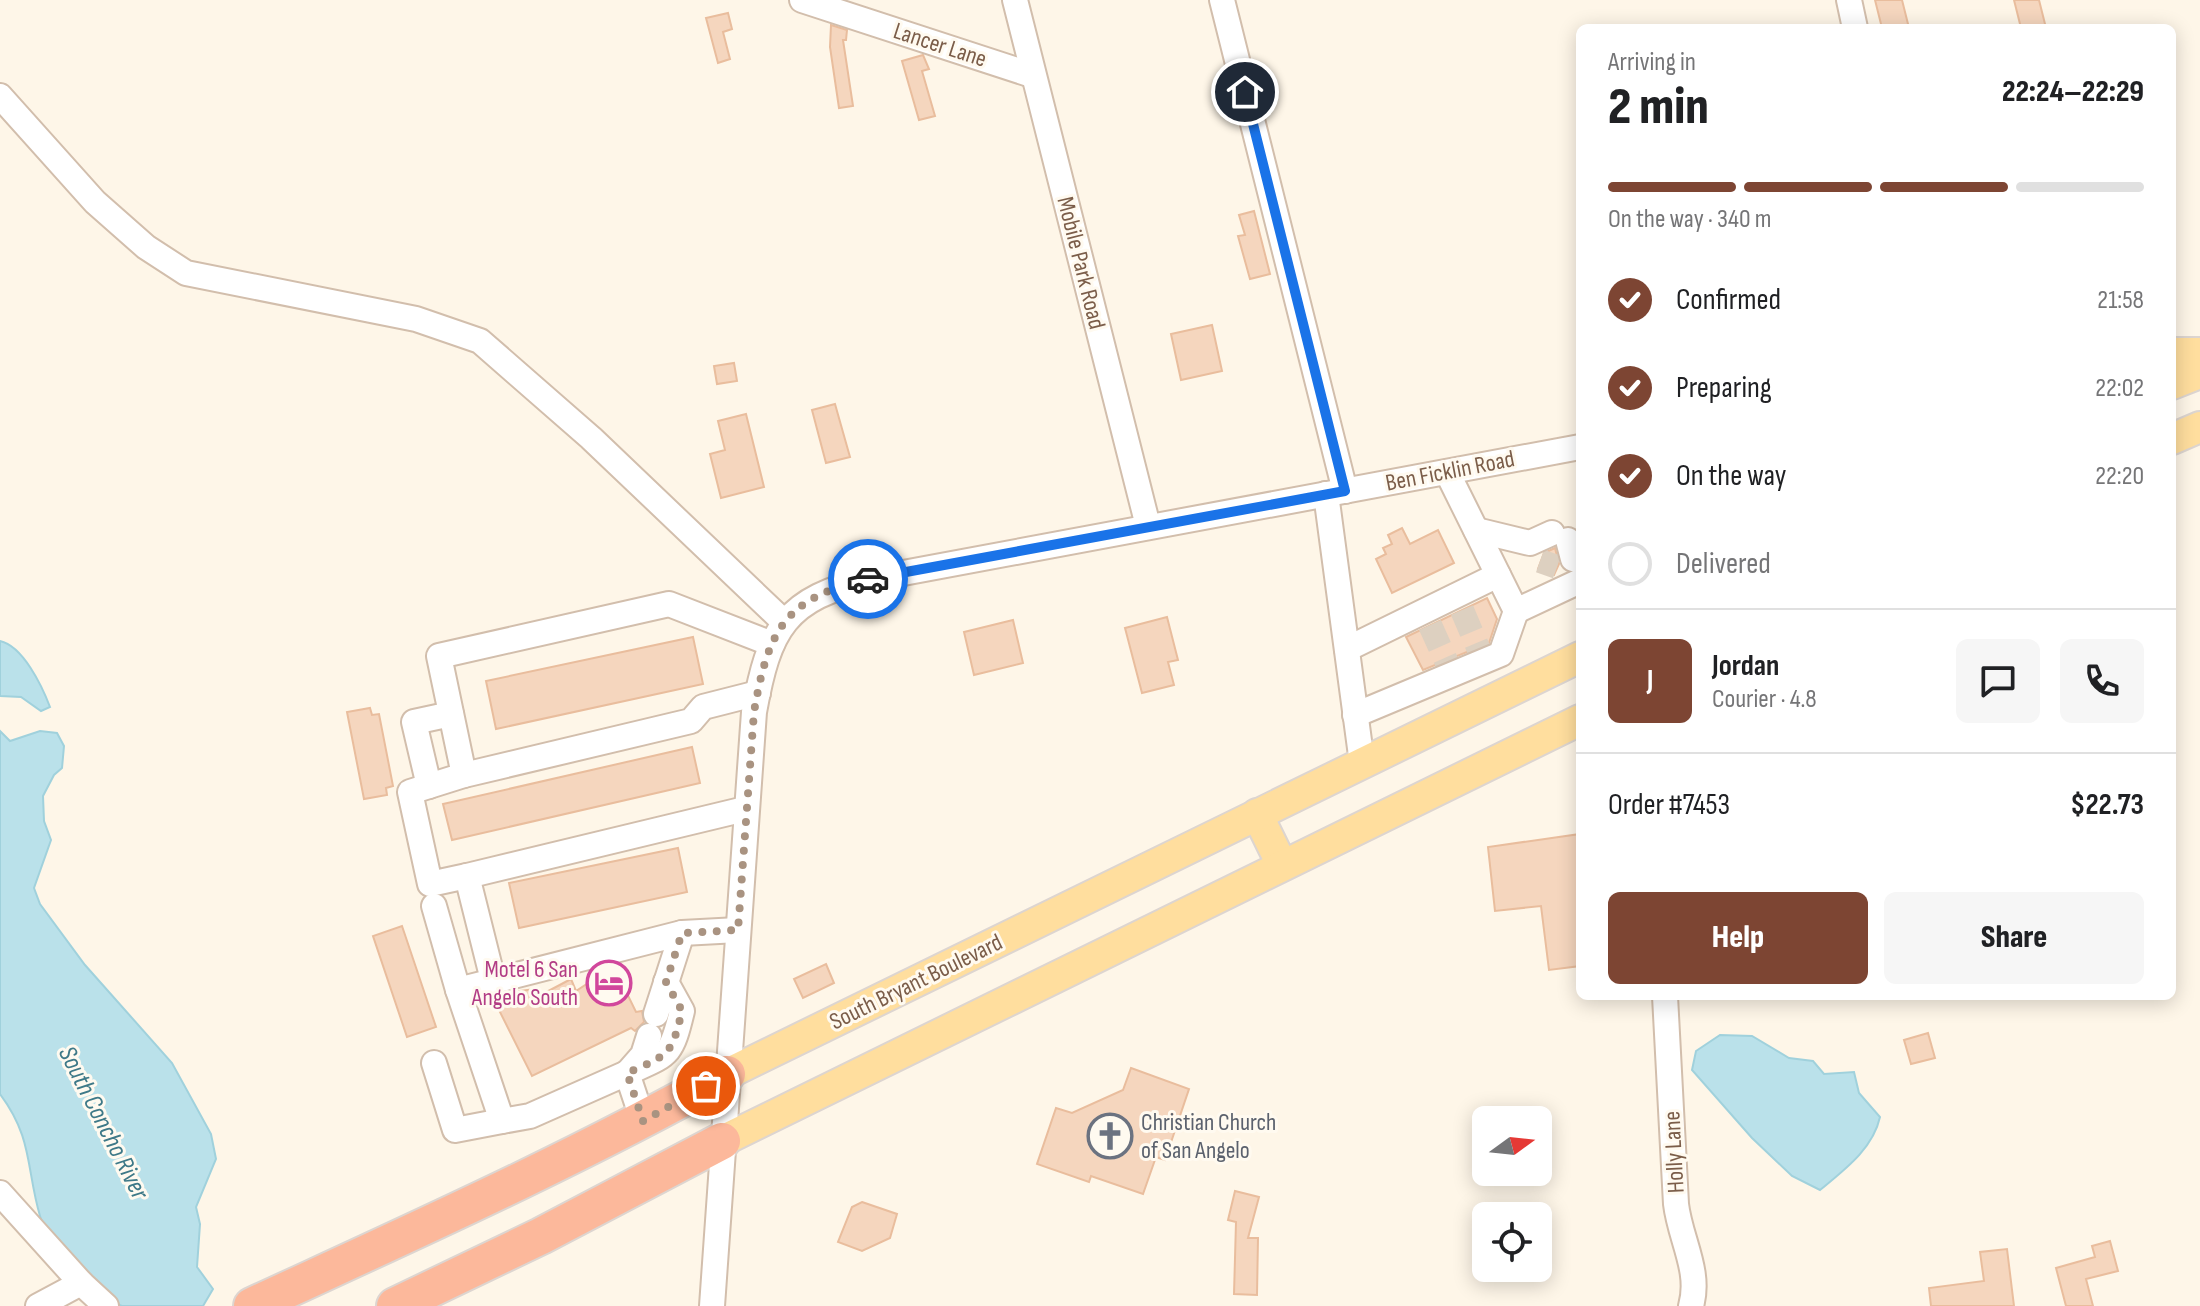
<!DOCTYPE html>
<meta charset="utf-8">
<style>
body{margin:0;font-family:"Sofia Sans Condensed",sans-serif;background:#f6f6f6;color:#202124;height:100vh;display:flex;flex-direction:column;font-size:30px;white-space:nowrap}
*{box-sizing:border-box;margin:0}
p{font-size:26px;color:#757577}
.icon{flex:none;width:44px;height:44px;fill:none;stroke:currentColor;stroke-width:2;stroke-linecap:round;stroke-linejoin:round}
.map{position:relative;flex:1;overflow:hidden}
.sheet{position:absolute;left:1576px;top:24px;width:600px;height:976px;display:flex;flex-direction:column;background:#fff;border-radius:12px;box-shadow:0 4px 20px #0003}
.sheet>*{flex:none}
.needle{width:52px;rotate:75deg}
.buttons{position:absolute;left:1472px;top:1106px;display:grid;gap:16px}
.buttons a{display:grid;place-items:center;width:80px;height:80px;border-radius:12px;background:#fff;box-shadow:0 4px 20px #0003;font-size:40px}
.pin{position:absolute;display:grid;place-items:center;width:68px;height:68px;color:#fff;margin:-34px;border:4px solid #fff;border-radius:50%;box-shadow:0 2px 8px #0007}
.courier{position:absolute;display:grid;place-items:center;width:80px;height:80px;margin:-40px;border:6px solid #1a73e8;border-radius:50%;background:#fff;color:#222;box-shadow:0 2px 10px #0007}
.head em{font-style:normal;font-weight:800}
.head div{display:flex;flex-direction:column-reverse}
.head{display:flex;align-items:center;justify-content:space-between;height:136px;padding:0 32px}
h1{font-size:52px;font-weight:800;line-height:60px}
.bar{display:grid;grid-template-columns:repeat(4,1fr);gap:12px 8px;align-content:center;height:96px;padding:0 32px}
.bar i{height:10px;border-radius:6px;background:#e0e0e0}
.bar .on{background:#7d4533}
.bar p{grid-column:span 4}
.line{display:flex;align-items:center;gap:20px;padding:0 32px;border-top:2px solid #e0e0e0}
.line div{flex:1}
.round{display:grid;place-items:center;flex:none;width:84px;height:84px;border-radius:12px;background:#f6f6f6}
ol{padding:0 32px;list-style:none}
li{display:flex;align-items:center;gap:24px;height:88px}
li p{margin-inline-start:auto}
li .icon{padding:8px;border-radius:50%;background:#7d4533;color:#fff;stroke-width:4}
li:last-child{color:#757577}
li i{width:44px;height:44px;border:4px solid #e0e0e0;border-radius:50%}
.button{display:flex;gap:16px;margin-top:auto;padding:16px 32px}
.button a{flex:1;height:92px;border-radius:12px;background:#7d4533;color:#fff;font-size:32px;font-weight:800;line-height:92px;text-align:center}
.button a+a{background:#f6f6f6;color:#202124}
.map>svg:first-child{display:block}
</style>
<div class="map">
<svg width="2200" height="1306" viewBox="0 0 2200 1306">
<rect width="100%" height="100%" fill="#fef6e8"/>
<!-- water -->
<g fill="#bae1ea" stroke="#a0d1dc" stroke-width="2">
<path d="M 0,641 C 23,646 42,686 50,707 L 41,711 L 21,697 L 0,696 Z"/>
<path d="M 0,731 L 10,741 L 40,731 L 57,733 L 64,746 L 62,768 L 54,775 L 43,796 L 44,821 L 51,840 L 34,888 L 40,904 L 85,965 L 172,1063 L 211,1134 L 216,1159 L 196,1207 L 200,1224 L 197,1267 L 213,1289 L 203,1306 L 122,1306 L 111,1302 C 91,1280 48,1244 40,1216 C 26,1168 33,1138 0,1094 Z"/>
<path d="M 1720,1035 L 1752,1036 L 1789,1058 L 1813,1061 L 1824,1074 L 1854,1072 L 1859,1093 L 1880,1117 C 1873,1149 1844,1170 1820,1190 L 1792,1176 L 1752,1138 L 1692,1070 L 1696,1051 Z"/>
</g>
<!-- building -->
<g fill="#f5d6be" stroke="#e9bd9d" stroke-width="2">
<polygon points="1875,0 1902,0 1909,28 1882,28"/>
<polygon points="2014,0 2039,0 2046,28 2021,28"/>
<polygon points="728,13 732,29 723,32 730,59 718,63 706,18"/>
<polygon points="831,25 847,30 846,40 843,40 853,106 839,108 830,47"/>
<polygon points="923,55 929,69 922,71 935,116 919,120 902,61"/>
<polygon points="1254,211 1270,274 1250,279 1238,236 1245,235 1239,215"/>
<polygon points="1212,325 1222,371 1181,380 1171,334"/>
<polygon points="734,363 737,381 717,384 714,366"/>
<polygon points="835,404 850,457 826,463 812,410"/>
<polygon points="746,414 764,487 721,498 710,454 725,450 718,421"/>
<polygon points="1402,528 1410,544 1438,530 1454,563 1392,593 1376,559 1386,554 1383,548 1392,544 1388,535"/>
<polygon points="1555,548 1559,564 1554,575 1538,569 1544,553"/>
<polygon points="1487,598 1497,619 1489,643 1423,670 1406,637"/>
<polygon points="1167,617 1178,660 1168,662 1174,685 1142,693 1125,628"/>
<polygon points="1013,620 1023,663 974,675 964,632"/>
<polygon points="693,637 703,684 496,729 486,681"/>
<polygon points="370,708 372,715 379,714 393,786 386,788 387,795 364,799 347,712"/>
<polygon points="692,747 700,783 452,840 443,804"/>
<polygon points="1580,834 1580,966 1549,970 1541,906 1495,911 1488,847"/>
<polygon points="678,848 687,892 519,928 509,883"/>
<polygon points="402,926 436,1027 407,1037 373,936"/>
<polygon points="826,964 834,983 803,998 794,979"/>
<polygon points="616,971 636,1012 642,1011 644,1022 635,1031 631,1028 532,1076 498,1008 513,992 534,989 537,997 571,979 576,991 605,972"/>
<polygon points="1928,1033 1935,1058 1911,1064 1904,1040"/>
<polygon points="1131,1068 1189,1089 1165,1160 1156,1157 1143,1194 1091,1176 1089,1182 1037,1164 1056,1108 1072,1113 1123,1090"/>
<polygon points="1235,1191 1259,1197 1248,1238 1258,1238 1257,1295 1234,1294 1236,1222 1228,1220"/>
<polygon points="862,1202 897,1214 890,1238 862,1251 838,1242 852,1207"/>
<polygon points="2110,1241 2118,1271 2086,1279 2093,1306 2066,1306 2056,1268 2095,1257 2092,1246"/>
<polygon points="2007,1249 2014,1306 1931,1306 1929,1288 1984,1281 1980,1252"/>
</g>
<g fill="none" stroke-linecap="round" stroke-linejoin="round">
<!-- minor-tunnel -->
<g stroke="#ddd0c0" stroke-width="24" stroke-dasharray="24 12" stroke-linecap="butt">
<polyline points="1540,561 1557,567"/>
<polyline points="1462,610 1479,650"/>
<polyline points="1430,625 1448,665"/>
</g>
<!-- minor casing -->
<g stroke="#d2beac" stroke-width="28">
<g id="minor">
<polyline points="802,0 1032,75"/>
<polyline points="1015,0 1148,526"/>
<polyline points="1222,0 1345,491"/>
<polyline points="1849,0 1855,28"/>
<polyline points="0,96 95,202 146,247 186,273 416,319 480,341 591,438 783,621"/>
<polyline points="1447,472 1516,611 1580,581"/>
<polyline points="1326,494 1362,763"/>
<polyline points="1476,530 1530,543 1552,533"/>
<polyline points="1568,540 1573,559 1580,561"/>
<polyline points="1347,649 1498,575"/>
<polyline points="1355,715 1501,654 1516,611"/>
<polyline points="464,775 691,721 703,707 758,693"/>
<polyline points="429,786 414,722 451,714"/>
<polyline points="467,876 430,884 410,792 464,775 439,656 669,604 772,644"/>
<polyline points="434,906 458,990"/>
<polyline points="493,980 467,876 745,809"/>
<path d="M 1665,996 L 1676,1204 C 1680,1239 1701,1271 1691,1306"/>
<polyline points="656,1014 682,933"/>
<polyline points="434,1063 455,1130 502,1121"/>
<polyline points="629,1071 643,1055 649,1036"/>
<path d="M 627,1073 C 669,1054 671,1057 682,1011 L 666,982"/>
<polyline points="643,1121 627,1073 530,1116 502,1121 458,990 682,933 738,930"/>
<polyline points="0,1193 81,1283 106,1306"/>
<polyline points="38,1306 81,1283"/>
<path d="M 712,1306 L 754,712 C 769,629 785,598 871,579 L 1580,447"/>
</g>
</g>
<!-- major casing -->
<g stroke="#ddd5d0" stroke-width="34">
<g id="major">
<polyline points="2172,353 2200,353"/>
<polyline points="2172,384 2200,373"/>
<polyline points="2172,439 2200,427"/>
<polyline points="1257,814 1282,865"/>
<polyline points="727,1074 1580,657"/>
<polyline points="722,1141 1580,720"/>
</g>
</g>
<!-- highway casing -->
<g stroke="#ddd5d0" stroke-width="40">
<g id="highway">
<path d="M 252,1306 C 412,1232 573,1160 727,1074"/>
<polyline points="395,1306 541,1236 722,1141"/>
</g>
</g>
<!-- minor -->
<use href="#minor" stroke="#fff" stroke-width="24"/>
<!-- major -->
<use href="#major" stroke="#ffde9e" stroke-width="30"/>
<!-- highway -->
<use href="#highway" stroke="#fcb89b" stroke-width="36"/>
</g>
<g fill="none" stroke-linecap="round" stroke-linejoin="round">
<!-- done -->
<path stroke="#a99381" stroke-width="8" stroke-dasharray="0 14.4" d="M 706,1086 L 643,1121 L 627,1073 C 669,1054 671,1057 682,1011 L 666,982 L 682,933 L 738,930 L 754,712 C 768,631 784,598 868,579"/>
<!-- route -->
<polyline stroke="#1a73e8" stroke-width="10" points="868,579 1345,491 1245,92"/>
</g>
<!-- icons -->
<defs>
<g id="hotel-ring" transform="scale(2.3)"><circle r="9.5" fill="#fffaf0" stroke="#d1479c" stroke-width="1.5"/><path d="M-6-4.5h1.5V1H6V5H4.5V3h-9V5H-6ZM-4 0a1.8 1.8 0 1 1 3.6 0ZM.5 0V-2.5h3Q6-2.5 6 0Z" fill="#d1479c"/></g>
<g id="church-ring" transform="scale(2.3)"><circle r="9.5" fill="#fffaf0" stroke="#6b7280" stroke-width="1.5"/><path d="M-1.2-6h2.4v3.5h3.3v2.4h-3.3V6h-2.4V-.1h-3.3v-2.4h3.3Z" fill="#6b7280"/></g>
</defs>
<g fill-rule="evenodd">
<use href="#hotel-ring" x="609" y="983"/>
<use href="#church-ring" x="1110" y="1136"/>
</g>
<g text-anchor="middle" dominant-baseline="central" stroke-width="6" stroke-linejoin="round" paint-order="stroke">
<!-- street labels -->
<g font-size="24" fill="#7b5d49" stroke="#fffaf0">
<text transform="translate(940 45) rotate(18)">Lancer Lane</text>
<text transform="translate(1081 263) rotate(76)">Mobile Park Road</text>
<text transform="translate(1450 471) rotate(-11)">Ben Ficklin Road</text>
<text transform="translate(916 982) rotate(-26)">South Bryant Boulevard</text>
<text transform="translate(1674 1152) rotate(-93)">Holly Lane</text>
</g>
<!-- hotel labels -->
<g font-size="24" fill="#b23c85" stroke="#fffaf0" text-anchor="end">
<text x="578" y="969">Motel 6 San<tspan x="578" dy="28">Angelo South</tspan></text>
</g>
<!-- worship labels -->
<g font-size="24" fill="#5b616d" stroke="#fffaf0" text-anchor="start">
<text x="1141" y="1122">Christian Church<tspan x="1141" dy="28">of San Angelo</tspan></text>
</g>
<!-- water labels -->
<g font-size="26" font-style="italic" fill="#3e7988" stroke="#fffaf0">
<text transform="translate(103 1123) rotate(63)">South Concho River</text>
</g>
</g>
</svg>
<div class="buttons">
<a><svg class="needle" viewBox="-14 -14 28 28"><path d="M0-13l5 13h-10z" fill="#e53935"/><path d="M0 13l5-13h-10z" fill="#757577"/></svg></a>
<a><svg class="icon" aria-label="locate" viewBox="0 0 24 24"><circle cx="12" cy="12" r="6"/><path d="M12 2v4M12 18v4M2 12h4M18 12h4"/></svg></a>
</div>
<div class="pin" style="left:706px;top:1086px;background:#ea580c"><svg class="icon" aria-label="bag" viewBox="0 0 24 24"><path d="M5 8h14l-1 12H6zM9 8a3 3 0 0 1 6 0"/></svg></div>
<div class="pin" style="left:1245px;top:92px;background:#1f2937"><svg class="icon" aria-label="home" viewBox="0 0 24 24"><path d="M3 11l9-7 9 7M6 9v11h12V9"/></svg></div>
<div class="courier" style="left:868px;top:579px"><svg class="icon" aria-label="car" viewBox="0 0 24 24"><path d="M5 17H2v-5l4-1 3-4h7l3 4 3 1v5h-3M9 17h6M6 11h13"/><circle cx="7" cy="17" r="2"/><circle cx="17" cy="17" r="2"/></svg></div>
<section class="sheet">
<div class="head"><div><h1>2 min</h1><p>Arriving in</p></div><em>22:24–22:29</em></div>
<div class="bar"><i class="on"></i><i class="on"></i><i class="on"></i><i></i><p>On the way · 340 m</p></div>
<ol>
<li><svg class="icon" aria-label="check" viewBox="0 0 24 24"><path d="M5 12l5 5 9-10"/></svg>Confirmed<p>21:58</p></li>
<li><svg class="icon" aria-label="check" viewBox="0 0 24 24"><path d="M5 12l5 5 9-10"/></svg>Preparing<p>22:02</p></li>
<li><svg class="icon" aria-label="check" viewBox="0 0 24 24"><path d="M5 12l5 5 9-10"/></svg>On the way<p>22:20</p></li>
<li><i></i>Delivered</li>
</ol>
<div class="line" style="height:144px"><b class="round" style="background:#7d4533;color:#fff">J</b><div><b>Jordan</b><p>Courier · 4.8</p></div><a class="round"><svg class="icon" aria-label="chat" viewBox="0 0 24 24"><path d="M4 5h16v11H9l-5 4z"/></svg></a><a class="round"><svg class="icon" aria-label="phone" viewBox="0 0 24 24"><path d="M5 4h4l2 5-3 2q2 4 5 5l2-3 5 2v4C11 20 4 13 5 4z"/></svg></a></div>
<div class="line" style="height:104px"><div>Order #7453</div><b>$22.73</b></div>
<div class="button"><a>Help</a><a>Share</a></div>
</section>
</div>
